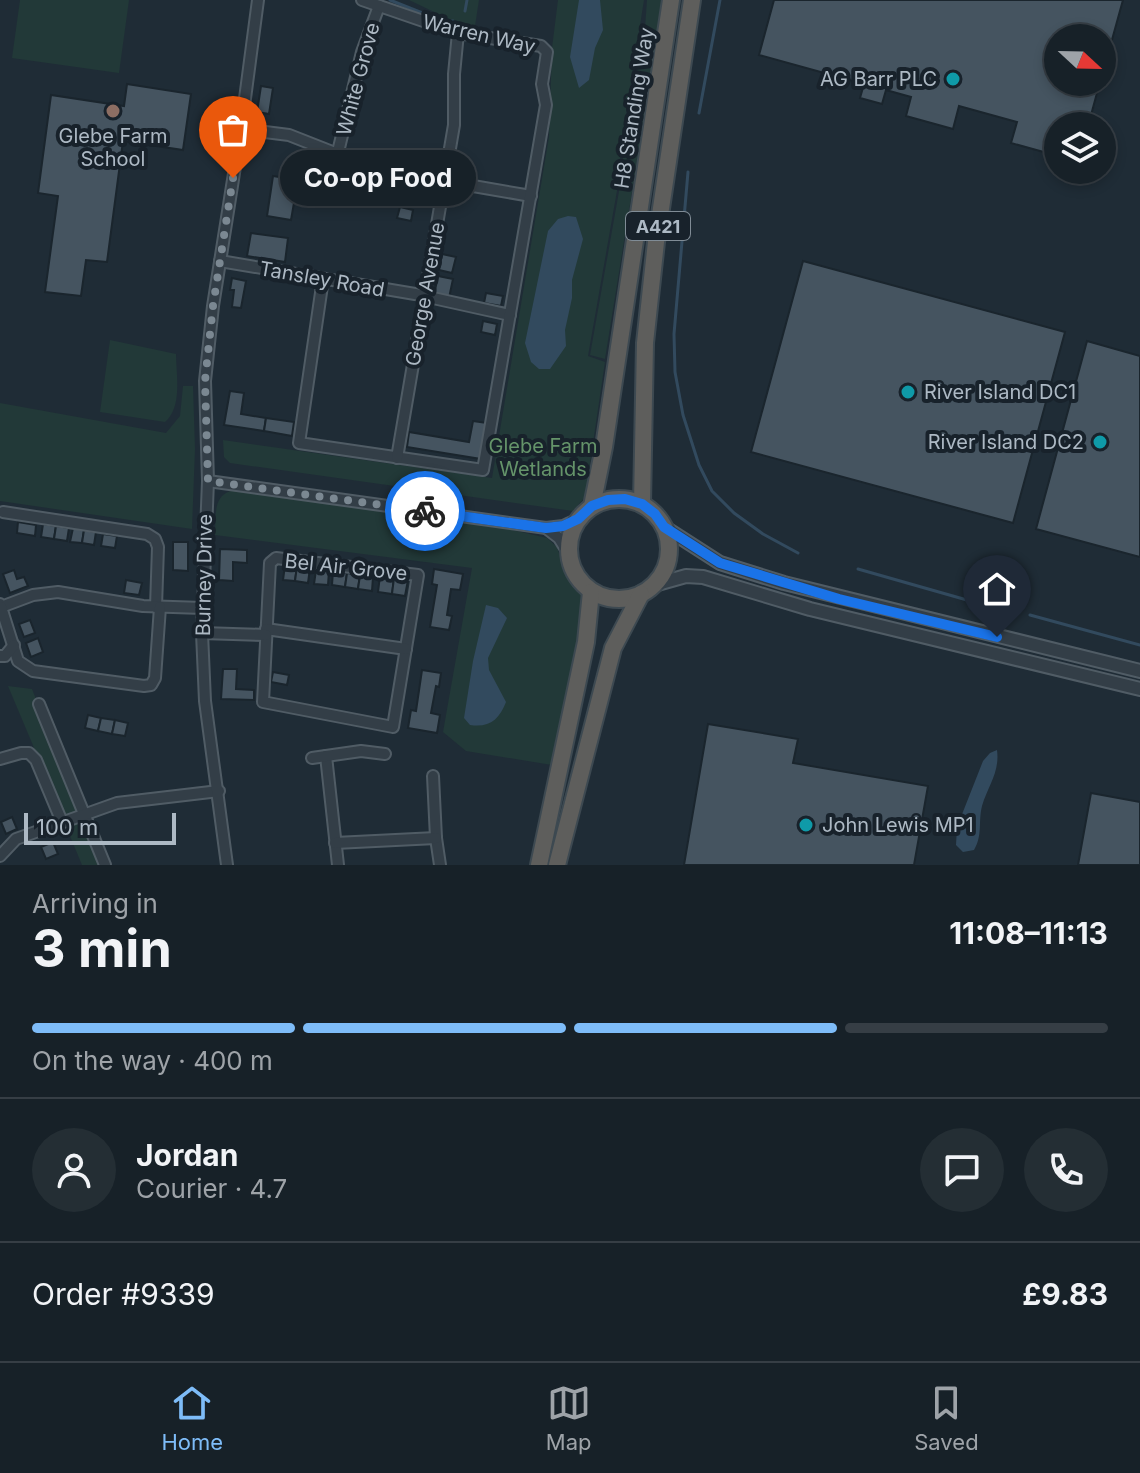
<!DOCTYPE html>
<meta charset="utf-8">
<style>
body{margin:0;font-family:Inter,sans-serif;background:#242e34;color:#f1f3f6;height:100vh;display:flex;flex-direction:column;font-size:30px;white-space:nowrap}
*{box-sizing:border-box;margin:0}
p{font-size:26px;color:#9ea3a8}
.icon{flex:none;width:44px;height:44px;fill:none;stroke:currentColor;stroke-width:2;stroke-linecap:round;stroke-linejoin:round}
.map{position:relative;height:865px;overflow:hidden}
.drawer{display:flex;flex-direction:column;background:#172128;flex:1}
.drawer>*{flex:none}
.needle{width:52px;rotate:112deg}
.fabs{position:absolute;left:1044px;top:24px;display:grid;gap:16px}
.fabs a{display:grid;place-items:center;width:72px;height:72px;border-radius:50%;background:#172128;box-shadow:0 4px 12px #0003,0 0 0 2px #363e45;font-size:40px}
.scale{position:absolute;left:24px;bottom:20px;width:152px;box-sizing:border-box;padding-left:8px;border:4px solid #adb9c4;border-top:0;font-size:22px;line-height:28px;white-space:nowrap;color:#adb9c4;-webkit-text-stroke:6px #18222b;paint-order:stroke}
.pin{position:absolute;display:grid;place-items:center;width:68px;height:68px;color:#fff;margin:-82px -34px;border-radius:50% 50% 50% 0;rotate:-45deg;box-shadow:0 0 8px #0007}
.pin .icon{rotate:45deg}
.courier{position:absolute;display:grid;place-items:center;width:80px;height:80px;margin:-40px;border:6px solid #1a73e8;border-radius:50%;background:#fff;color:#222;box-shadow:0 2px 10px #0007}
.bubble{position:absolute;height:56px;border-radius:28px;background:#172128;box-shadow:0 4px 12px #0003,0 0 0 2px #363e45;font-size:26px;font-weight:700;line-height:56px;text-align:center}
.headline em{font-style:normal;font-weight:700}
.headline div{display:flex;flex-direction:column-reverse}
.headline{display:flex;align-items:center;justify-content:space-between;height:136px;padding:0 32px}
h1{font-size:52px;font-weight:700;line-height:60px}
.bar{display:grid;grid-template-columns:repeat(4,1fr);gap:12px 8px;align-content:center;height:96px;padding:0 32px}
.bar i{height:10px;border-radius:6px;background:#363e45}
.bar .active{background:#7ebcf8}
.bar p{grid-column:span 4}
.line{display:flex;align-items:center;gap:20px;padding:0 32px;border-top:2px solid #363e45}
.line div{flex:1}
.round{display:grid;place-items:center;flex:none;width:84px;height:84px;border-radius:42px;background:#242e34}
.tab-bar{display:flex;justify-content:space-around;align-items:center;height:112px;border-top:2px solid #363e45;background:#172128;font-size:22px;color:#9ea3a8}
.tab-bar a{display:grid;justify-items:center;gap:4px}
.tab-bar .active{color:#7ebcf8}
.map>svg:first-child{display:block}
</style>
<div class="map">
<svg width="1140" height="865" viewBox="0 0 1140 865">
<rect width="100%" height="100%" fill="#1f2c36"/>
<!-- green -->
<g fill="#223938">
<polygon points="20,0 129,0 119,73 12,58"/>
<polygon points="409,0 479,0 475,26 453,21"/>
<polygon points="558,0 644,0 621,146 618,185 588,356 605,362 585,497 573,511 230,463 224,457 223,440 492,478 549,137 552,48"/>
<polygon points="647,0 663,0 605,359 590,355 621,180 624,145 645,28"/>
<path d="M 110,340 L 176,354 C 176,374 183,407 165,422 L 100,412 Z"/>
<polygon points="183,386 193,386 195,449 192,529 0,501 0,403 166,433 180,416"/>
<path d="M 235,490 L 482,523 L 547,538 L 557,547 L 567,577 L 587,598 L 552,765 L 466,751 L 443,732 L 472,568 L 215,535 C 216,517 212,493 235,490 Z"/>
<polygon points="8,686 32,689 81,812 64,819"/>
<polygon points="84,816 103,865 82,865 65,824"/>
</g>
<!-- water -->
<g fill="#324a5e">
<polygon points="579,0 600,0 603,30 595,48 589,80 579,88 570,57"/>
<polygon points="568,216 576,217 583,239 572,280 572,298 565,330 566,346 550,369 539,369 531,362 525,343 548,231 558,219"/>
<path d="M 486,605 L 498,608 L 507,618 L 488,658 L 489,670 L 506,702 C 499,720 489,728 470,725 L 464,718 L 473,661 Z"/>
<path d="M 997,750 C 1000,772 988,786 982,806 C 978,822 983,835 974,850 L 963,852 L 956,845 L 957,827 L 983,761 L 990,753 Z"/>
</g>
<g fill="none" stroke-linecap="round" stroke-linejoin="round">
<!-- stream -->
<g stroke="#324a5e" stroke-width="3">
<polyline points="390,0 445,22 453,21"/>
<polyline points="465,11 467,0"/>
<polyline points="699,113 720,0"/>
<polyline points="688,172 674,334 675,372 683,415 699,465 712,491 734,513 763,534 798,553"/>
<polyline points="858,569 981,604"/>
<polyline points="1030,615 1140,645"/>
</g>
</g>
<!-- building -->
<g fill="#455460" stroke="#1a252d" stroke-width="2">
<polygon points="774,0 1123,0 1102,76 1102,38 1058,38 1058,82 1100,82 1088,126 1058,126 1058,156 1011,143 1017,122 959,106 953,129 906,116 911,97 886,90 882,104 860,98 864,84 759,55"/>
<polygon points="127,84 191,94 183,150 123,141 107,262 86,260 81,296 45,292 58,196 38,193 51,95 124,106"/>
<polygon points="261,86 273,88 269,114 257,112"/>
<polygon points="273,176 298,180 291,220 267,216"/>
<polygon points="400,207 413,210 411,221 397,218"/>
<polygon points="251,233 288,238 285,262 247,256"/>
<polygon points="442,254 456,257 452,273 439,270"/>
<polygon points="803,261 1065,332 1013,523 751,452"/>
<polygon points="438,276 453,279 449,298 434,295"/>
<polygon points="232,278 246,281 241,308 232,307 234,290 230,290"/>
<polygon points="486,293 503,296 501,306 484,303"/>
<polygon points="483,321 497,324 495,335 481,332"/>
<polygon points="1087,341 1140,356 1140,557 1036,529"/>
<polygon points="230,391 244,393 241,414 266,418 264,431 224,425"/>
<polygon points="266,418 294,422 292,436 264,431"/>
<polygon points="473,421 487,423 481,459 407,447 409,432 469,442"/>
<polygon points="18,522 36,525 35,536 17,533"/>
<polygon points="43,524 56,526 54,539 41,537"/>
<polygon points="56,526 69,528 67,541 54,539"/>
<polygon points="73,528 84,530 82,543 70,542"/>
<polygon points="84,530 96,532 94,545 82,543"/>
<polygon points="103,534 117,536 115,548 101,546"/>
<polygon points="173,542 188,542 188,571 173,570"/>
<polygon points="220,549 247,550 247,563 233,562 233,581 219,580"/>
<polygon points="285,565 297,566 295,581 283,580"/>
<polygon points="297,566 310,568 308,583 295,581"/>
<polygon points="434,569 463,574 460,590 451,589 447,615 452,616 449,630 430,627 437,585 432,584"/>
<polygon points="14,570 17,579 24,577 28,586 10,593 3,574"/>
<polygon points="316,570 329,571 328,585 314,584"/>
<polygon points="333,571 347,573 345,587 332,585"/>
<polygon points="347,573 360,575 358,589 345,587"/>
<polygon points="360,575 373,577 372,591 358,589"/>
<polygon points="380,576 394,578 392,594 378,592"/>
<polygon points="394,578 408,580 405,596 392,594"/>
<polygon points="126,580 142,583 139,595 124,593"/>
<polygon points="30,620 35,633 24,637 19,624"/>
<polygon points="38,638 43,652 31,657 26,643"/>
<polygon points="223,669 237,669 236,689 254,690 254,700 221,699"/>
<polygon points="422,670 441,673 439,687 436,686 431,713 440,715 437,733 408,728 411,710 416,711"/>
<polygon points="273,672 289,675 287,685 271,682"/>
<polygon points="88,715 101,718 98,731 85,728"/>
<polygon points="101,718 115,720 112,734 98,731"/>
<polygon points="115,720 128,723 125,736 112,734"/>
<polygon points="708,724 798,739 793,763 928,786 914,865 684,865"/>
<polygon points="1091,793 1140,802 1140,865 1078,865"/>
<polygon points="12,817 17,829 6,834 1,822"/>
<polygon points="53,842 58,854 46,859 41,847"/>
</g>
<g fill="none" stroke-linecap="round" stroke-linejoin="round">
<!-- minor casing -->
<g stroke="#505c65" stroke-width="14">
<g id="minor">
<polyline points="241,129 289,135 429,190 442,193"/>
<polyline points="338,152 362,52 379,6"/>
<polyline points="444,181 531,196"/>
<polyline points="220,261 415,294 510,315"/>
<polyline points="323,279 299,443 483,470 546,105 542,84 547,52 541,46 458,33 362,0"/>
<polyline points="397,458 454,125 454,74 458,33"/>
<polyline points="208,481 546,528 563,526 578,519"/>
<polyline points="3,512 147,534 155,539 158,547 156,607"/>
<polyline points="546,528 559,538 569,554"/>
<polygon points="276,558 418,575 393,727 263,702 270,563"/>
<polyline points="0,604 1,607 33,595 58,592 143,606 203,608"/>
<polyline points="1,607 18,661 33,671 144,686 151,685 155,678 160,607"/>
<polyline points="266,629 406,649"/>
<polyline points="202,633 266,635"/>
<polyline points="0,656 5,656 14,645"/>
<polyline points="39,704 105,865"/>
<polyline points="326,756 338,865"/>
<polyline points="312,758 361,751 385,754"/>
<polyline points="0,759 21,753 29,753 36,760 62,822"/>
<polyline points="433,776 436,838 440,865"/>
<polyline points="335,843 436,838"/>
<polyline points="0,856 16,839 117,803 219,791"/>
<polyline points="227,865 205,701 202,633 208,481 205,381 213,306 241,129 258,0"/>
</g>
</g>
<!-- tertiary casing -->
<g stroke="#505c65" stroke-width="16">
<g id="tertiary">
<polyline points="664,527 720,563 784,583 1140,671"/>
<polyline points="654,585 686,576 703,577 810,609 1140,689"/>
</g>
</g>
<!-- trunk casing -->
<g stroke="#3d4951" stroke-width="20">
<g id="trunk">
<circle cx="619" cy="549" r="50"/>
<polyline points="642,504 645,343 656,242 692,0"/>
<polyline points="592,506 604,447 671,0"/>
<polyline points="539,865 586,642 591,592"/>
<polyline points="557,865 613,648 641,594"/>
</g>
</g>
<!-- minor -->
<use href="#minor" stroke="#333e47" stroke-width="10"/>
<!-- tertiary -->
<use href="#tertiary" stroke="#333e47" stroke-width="12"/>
<!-- trunk -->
<use href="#trunk" stroke="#5e5e5c" stroke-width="16"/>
</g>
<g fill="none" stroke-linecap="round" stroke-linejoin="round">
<!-- done -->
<polyline stroke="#7b8892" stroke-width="8" stroke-dasharray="0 14.4" points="233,178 213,306 205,381 208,481 425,511"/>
<!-- route -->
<polyline stroke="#1a73e8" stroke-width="10" points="425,511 546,528 563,526 578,519 592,506 608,500 625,499 642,504 655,514 664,527 720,563 839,599 997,637"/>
</g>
<!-- markers -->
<g fill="#0f9aa8" stroke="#18222b" stroke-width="3">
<circle cx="953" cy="79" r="8"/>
<circle cx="908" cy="392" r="8"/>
<circle cx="1100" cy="442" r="8"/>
<circle cx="806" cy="825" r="8"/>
</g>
<circle fill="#8d6e63" stroke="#18222b" stroke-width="3" cx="113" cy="111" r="8"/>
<g text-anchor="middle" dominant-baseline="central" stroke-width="8" stroke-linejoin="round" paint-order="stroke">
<!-- shield labels -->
<rect fill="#18222b" stroke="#808c96" stroke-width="2" x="626" y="212" width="64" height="28" rx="6"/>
<g font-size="18" font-weight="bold" fill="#adb9c4">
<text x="658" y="226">A421</text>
</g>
<!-- street labels -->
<g font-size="20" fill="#adb9c4" stroke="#18222b">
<text transform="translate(479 34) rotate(13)">Warren Way</text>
<text transform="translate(358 79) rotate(-75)">White Grove</text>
<text transform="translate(634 108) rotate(-81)">H8 Standing Way</text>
<text transform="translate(322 279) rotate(10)">Tansley Road</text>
<text transform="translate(425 294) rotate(-80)">George Avenue</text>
<text transform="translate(346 567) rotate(6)">Bel Air Grove</text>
<text transform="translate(204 575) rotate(-89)">Burney Drive</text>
</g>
<!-- poi labels -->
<g font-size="20" fill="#adb9c4" stroke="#18222b" text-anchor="end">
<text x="937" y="79">AG Barr PLC</text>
<text x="113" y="136" text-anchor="middle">Glebe Farm<tspan x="113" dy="23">School</tspan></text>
<text x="924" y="392" text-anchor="start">River Island DC1</text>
<text x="1084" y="442">River Island DC2</text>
<text x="822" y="825" text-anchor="start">John Lewis MP1</text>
</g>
<!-- park labels -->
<g font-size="20" fill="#65946a" stroke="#18222b">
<text x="543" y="446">Glebe Farm<tspan x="543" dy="23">Wetlands</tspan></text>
</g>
</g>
</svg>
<div class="fabs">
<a><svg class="needle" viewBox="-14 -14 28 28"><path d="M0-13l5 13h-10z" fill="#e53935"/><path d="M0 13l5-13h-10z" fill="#9ea3a8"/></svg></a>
<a><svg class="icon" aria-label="layers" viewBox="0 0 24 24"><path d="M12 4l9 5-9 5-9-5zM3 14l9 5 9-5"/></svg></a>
</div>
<div class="scale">100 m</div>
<div class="pin" style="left:233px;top:178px;background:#ea580c"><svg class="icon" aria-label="bag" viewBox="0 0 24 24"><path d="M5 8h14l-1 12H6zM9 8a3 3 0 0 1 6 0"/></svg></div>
<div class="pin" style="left:997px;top:637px;background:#1f2937"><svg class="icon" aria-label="home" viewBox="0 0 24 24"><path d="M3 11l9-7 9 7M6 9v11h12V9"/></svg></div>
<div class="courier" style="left:425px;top:511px"><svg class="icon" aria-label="bike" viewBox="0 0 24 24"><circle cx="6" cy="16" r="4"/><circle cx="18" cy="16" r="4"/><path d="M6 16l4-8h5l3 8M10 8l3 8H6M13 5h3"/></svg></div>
<div class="bubble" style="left:280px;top:150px;width:196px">Co-op Food</div>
</div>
<section class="drawer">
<div class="headline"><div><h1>3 min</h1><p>Arriving in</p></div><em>11:08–11:13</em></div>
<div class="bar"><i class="active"></i><i class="active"></i><i class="active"></i><i></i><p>On the way · 400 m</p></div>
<div class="line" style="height:144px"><a class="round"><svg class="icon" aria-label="person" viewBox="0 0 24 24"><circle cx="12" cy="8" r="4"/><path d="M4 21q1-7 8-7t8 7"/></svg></a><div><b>Jordan</b><p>Courier · 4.7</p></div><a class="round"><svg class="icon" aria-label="chat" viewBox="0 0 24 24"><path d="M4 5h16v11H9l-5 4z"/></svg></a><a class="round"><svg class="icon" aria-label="phone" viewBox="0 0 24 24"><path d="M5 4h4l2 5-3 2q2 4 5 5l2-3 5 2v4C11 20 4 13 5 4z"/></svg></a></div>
<div class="line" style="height:104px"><div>Order #9339</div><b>£9.83</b></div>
</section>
<nav class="tab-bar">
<a class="active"><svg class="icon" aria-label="home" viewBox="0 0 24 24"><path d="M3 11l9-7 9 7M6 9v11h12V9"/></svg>Home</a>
<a><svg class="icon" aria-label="map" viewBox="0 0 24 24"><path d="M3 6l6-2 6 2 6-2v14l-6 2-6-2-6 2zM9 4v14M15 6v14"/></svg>Map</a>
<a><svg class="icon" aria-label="saved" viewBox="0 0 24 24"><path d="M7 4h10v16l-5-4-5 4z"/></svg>Saved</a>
</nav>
